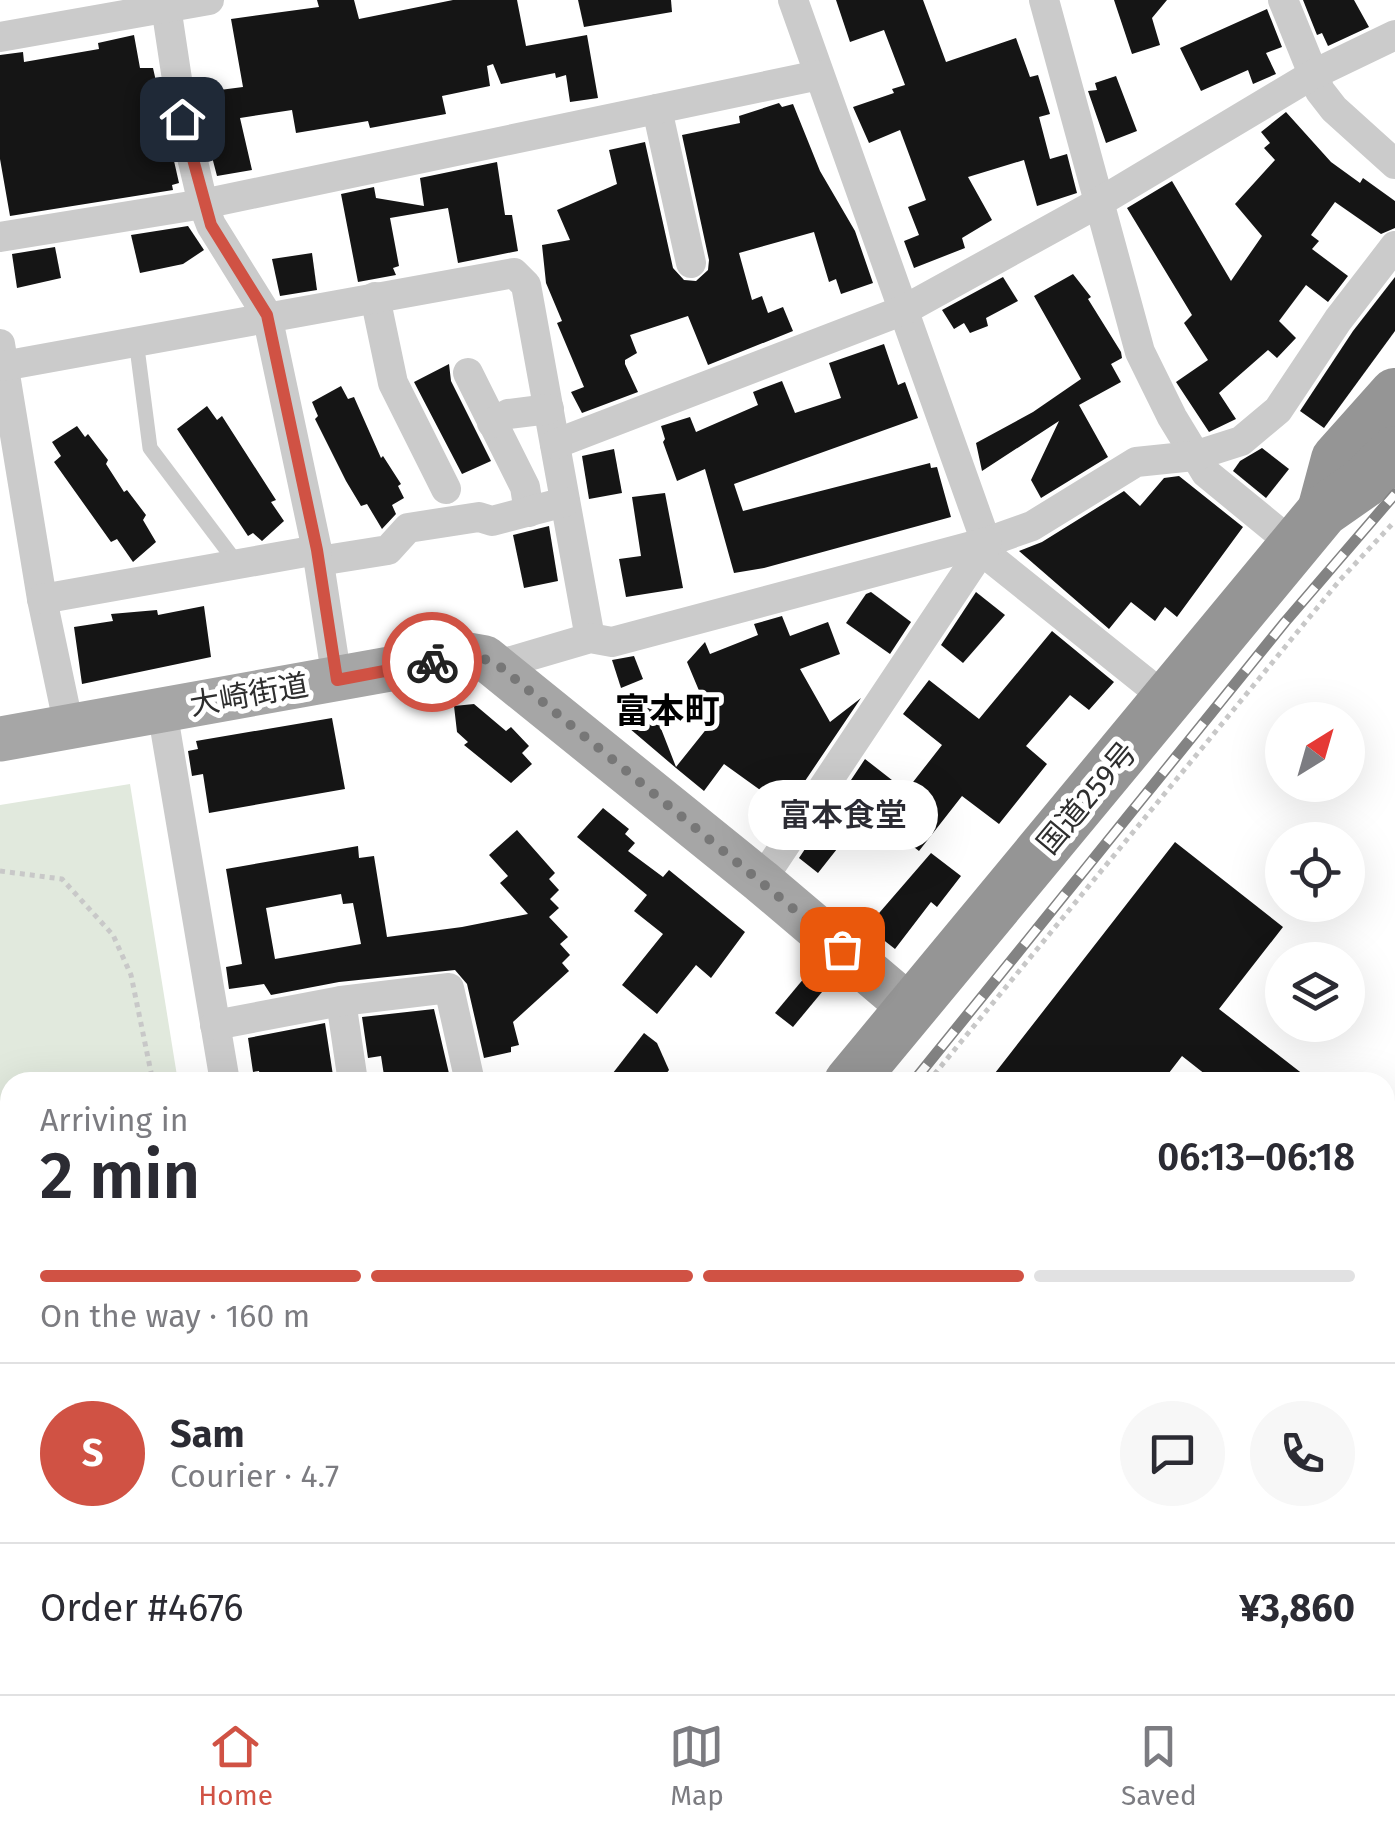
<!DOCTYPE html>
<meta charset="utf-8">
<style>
body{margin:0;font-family:"Fira Sans","Noto Sans JP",sans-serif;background:#f7f7f7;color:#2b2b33;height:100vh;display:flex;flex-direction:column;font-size:38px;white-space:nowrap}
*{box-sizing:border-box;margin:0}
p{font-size:32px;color:#7c7c81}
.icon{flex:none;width:55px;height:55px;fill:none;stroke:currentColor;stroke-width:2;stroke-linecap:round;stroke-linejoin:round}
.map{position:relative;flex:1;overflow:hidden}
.panel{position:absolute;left:0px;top:1072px;width:1395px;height:622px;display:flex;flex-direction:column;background:#fff;border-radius:30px 30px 0 0;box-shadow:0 10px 40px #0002}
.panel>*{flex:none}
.needle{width:65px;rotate:37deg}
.buttons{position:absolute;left:1265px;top:702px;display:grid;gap:20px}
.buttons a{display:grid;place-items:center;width:100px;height:100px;border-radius:50%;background:#fff;box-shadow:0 10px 40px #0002;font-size:50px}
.pin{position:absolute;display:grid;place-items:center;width:85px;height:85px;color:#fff;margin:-42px;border-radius:20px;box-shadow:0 5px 15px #0006}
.courier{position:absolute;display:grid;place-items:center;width:100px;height:100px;margin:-50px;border:8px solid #d05244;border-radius:50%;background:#fff;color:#222;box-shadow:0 2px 12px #0007}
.bubble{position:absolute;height:70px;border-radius:35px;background:#fff;box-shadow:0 10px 40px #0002;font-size:32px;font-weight:600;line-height:70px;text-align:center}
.summary em{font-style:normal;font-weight:600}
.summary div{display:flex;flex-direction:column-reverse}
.summary{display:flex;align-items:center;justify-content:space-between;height:170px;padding:0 40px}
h1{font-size:65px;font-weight:600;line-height:75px}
.bar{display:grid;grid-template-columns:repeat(4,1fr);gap:15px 10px;align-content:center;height:120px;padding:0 40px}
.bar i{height:12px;border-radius:8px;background:#e1e1e2}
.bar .selected{background:#d05244}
.bar p{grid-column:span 4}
.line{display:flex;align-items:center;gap:25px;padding:0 40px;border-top:2px solid #e1e1e2}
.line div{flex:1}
.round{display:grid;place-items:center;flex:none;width:105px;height:105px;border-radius:52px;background:#f7f7f7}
.tab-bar{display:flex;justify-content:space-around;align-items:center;height:140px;border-top:2px solid #e1e1e2;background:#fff;font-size:28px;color:#7c7c81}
.tab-bar a{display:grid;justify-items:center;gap:5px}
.tab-bar .selected{color:#d05244}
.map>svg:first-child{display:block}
</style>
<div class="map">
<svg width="1395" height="1694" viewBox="0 0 1395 1694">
<rect width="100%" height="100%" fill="#fff"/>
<!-- green -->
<g fill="#e1e9dd">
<polygon points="130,784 178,1082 10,1082 10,1685 78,1685 51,1694 0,1694 0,805"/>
<polygon points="1395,1165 1395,1363 1385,1355 1385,1178"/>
<polygon points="1385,1360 1395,1368 1395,1694 1285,1694 1273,1685 1385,1685"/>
<polygon points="95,1685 281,1685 273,1694 67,1694"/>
</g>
<!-- building -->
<g fill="#151515" fill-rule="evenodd">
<polygon points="317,0 354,0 359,19 453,0 517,0 526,46 587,35 598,98 570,102 566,75 556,78 555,73 501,84 493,64 487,66 490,86 442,96 446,114 370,128 368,121 296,133 292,110 240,118 252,170 217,176 206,134 219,132 212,91 243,87 231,19 319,7"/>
<polygon points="578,0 671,0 672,12 584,27"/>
<polygon points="836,0 923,0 946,62 1016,38 1030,77 1038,75 1050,114 1039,117 1050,159 1067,154 1077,193 1037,206 1024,160 968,177 992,220 962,238 965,248 914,268 904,241 919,235 908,207 926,200 900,130 869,143 853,107 894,93 892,89 905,85 884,30 850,42"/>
<polygon points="1114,0 1167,0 1152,18 1160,45 1132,54"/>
<polygon points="1303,0 1354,0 1369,27 1328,46 1322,33 1317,35"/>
<polygon points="1267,9 1282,47 1266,53 1276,74 1253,84 1248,70 1201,91 1180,48"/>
<polygon points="134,35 140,68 153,68 179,183 172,185 173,190 10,216 0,159 0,55 23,52 24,62 99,49 98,43"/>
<polygon points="1116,76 1137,131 1106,143 1088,91 1097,90 1095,83"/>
<polygon points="779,103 782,107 793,104 820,171 855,231 873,283 841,294 836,279 829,282 814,232 739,253 752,300 762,296 768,313 783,307 793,331 708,365 688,316 630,335 637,353 625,360 625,364 638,392 582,413 571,392 584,387 557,323 562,321 546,283 542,245 570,240 557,210 617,184 609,150 645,142 673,268 684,280 696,281 708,270 709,260 682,135 740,123 739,116"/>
<polygon points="1286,112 1331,162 1360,183 1363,178 1395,201 1395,228 1381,234 1335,202 1311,235 1319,241 1312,249 1348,276 1328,302 1306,285 1279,321 1296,338 1277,358 1268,350 1219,393 1236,419 1209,432 1176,382 1208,360 1184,323 1192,315 1127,208 1172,181 1231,281 1262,236 1235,204 1275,160 1264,148 1270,143 1261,132"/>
<polygon points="497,162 505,215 512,215 518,251 458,263 448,208 390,218 399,266 393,268 396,275 358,282 341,194 374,187 376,198 424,206 420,178"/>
<polygon points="188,226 204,250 183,264 140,273 131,235"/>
<polygon points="55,247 61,278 17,288 12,254"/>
<polygon points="312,253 317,290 280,296 272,259"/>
<polygon points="1073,274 1091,297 1088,299 1121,352 1122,358 1111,364 1121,382 1079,405 1108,457 1041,498 1031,480 1059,421 982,471 976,443 1033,412 1081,379 1034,296"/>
<polygon points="1003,277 1018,301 986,318 988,326 970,333 964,323 954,329 942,310"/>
<polygon points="1395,277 1395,331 1324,428 1300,411 1353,331"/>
<polygon points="884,344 898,385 905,382 918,418 734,484 743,511 930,463 931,468 937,467 951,517 764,568 734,573 705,469 677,481 663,442 665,439 661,426 690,417 696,432 758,405 753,392 782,381 795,413 841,398 829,363"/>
<polygon points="449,364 451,381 491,461 462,474 414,382"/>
<polygon points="341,386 348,399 354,397 381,458 383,456 401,484 398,486 404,498 392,505 396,514 382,529 367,504 361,506 346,481 315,419 318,416 312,402"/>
<polygon points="207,406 217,420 222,416 276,500 271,502 284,521 262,541 253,533 248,536 177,429"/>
<polygon points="77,426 85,437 88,434 108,460 106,464 124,492 127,490 146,515 143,520 156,542 133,562 117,539 111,542 54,462 61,456 52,442"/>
<polygon points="1262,448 1289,469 1266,498 1233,471 1240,461"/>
<polygon points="614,449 622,493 589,499 582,456"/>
<polygon points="1179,476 1243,527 1177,617 1165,607 1155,621 1131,602 1109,629 1019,551 1042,542 1124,491 1140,506 1164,478"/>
<polygon points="665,493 683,588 626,597 619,559 641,556 632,497"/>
<polygon points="549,526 558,581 524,588 513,535"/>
<polygon points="871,592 911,622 890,654 846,623 866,594"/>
<polygon points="976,592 1005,615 963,663 941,645"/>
<polygon points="204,606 211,657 82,684 74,627 113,621 111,614 157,610 158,615"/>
<polygon points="782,616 790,636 828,622 840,654 800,669 830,722 861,698 780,818 761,804 767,795 724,764 704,791 676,768 629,728 651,703 676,767 708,727 703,714 708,712 687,662 705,642 710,654 758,635 754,624"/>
<polygon points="1052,631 1114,682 1089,710 1070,695 1026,746 1047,764 999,824 962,796 919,851 867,811 818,873 799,858 865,759 906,791 942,745 903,714 929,680 979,719"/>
<polygon points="634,656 643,679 621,688 612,660"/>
<polygon points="474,704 506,731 511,727 529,746 522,753 532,764 511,783 464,745 468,742 457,732 454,706"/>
<polygon points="332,718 345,789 209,813 203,774 192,776 188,751 198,749 196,741"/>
<polygon points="603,808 629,829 625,834 635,843 628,851 663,877 669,870 745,932 711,978 696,965 657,1014 622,985 663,934 634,911 647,895 577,837"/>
<path d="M 517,830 L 555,873 L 549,879 L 559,890 L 550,899 L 559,908 L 549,917 L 568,937 L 560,944 L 570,955 L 562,963 L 569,971 L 513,1022 L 519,1045 L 511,1047 L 511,1052 L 484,1058 L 467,984 L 455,970 L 339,982 L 271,995 L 264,984 L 229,989 L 226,967 L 242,964 L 226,869 L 358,846 L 359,858 L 374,856 L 387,937 L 462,927 L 528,914 L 500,883 L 508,876 L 489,855 ZM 341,894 L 343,904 L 353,903 L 361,944 L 275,959 L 266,908 Z"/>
<polygon points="1175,842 1283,927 1219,1009 1313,1082 1215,1082 1182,1056 1162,1082 988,1082"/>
<polygon points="931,853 961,876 937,907 931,902 895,949 867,927"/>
<polygon points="805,977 822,992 793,1027 775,1013"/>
<polygon points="434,1009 451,1082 385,1082 381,1056 368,1058 362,1017"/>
<polygon points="325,1023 334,1082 261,1082 259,1071 253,1072 248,1038"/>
<polygon points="644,1033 657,1043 669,1070 660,1082 606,1082"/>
</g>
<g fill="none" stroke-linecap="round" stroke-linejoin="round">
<!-- path -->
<g stroke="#c8c8c8" stroke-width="5" stroke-dasharray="5 5" stroke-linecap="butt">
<polyline points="0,871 62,879 113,935 131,975 153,1082"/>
<polyline points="928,1082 1340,580 1395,521"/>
<polyline points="0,1515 10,1521"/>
</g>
<!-- lane -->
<g stroke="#cbcbcb" stroke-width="15">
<polyline points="136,340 150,448 236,562"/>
<polyline points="1385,1159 1395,1146"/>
<polyline points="1225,1685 1235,1694"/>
<polyline points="819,1694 826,1685"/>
</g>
<!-- street -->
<g stroke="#cbcbcb" stroke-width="30">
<polyline points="165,0 183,119 203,204 211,225 267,315 317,550 337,680"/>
<polyline points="793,0 992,559 1168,700"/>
<polyline points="1044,0 1140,352 1172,417 1206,473 1294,545"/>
<polyline points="1283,0 1320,91 1334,109 1395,164"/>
<polyline points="0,37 209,0"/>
<polyline points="657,109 691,263"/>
<polyline points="0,237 203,204 819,75"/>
<polyline points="375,297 393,383 446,489"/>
<polyline points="0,344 42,599 69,727"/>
<polyline points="3,366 514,273 526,285 590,638"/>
<polyline points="468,373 525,487 529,512"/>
<polyline points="492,423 508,414 549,409"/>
<polyline points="555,444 904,310 1098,203 1312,75 1395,35"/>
<polyline points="319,561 388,550 408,528 479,517 492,521 565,502"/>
<polyline points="42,599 317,550"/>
<polyline points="498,665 590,638 612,642 987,542 1032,526 1136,462 1194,456 1241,441 1278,410 1338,320 1395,246"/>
<polyline points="162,710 225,1082"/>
<polyline points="761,881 987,542"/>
<polyline points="341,1001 353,1082"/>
<polyline points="215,1025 341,1001 449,988 470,1082"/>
</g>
<!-- primary -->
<polyline stroke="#a6a6a6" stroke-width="45" points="0,739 468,655 485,658 761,881 912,1009"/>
<!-- highway -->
<g stroke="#959595" stroke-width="52">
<polyline points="1323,511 1337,459 1395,394"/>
<polyline points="850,1082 1323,511 1363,483 1395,452"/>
<polyline points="348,1694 356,1685"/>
</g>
<!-- rail casing -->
<g stroke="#838383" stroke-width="11">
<g id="rail">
<polyline points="913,1082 1285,622 1395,494"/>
<polyline points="407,1694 414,1685"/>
</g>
</g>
<!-- rail -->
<use href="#rail" stroke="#fff" stroke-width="8" stroke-dasharray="22" stroke-linecap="butt"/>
</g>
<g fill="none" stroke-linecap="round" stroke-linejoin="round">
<!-- done -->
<path stroke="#777" stroke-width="10" stroke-dasharray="0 18" d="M 432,662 C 457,657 475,652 498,665 L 842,949"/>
<!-- route -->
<polyline stroke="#d05244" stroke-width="12" points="182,119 211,225 267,315 317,550 337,680 432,662"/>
</g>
<g text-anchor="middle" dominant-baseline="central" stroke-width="10" stroke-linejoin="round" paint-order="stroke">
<!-- street labels -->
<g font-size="30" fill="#2e2e2e" stroke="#fff">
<text transform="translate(249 695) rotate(-10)">大崎街道</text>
<text transform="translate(1087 798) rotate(-50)">国道259号</text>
</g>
<!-- quarter labels -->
<g font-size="35" font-weight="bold" fill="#000" stroke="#fff">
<text x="667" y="711">富本町</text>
</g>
</g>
</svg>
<div class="buttons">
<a><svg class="needle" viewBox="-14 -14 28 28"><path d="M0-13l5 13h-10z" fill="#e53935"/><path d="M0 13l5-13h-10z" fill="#7c7c81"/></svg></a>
<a><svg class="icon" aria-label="locate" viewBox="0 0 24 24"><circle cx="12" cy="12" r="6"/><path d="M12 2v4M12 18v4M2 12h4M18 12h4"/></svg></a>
<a><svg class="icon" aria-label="layers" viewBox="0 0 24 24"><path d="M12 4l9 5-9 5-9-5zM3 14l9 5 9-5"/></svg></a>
</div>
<div class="pin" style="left:842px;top:949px;background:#ea580c"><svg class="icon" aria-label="bag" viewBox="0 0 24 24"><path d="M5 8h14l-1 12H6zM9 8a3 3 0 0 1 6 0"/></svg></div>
<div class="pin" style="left:182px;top:119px;background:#1f2937"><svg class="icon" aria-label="home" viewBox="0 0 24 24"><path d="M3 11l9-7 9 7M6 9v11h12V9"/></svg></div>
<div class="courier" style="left:432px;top:662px"><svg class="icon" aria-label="bike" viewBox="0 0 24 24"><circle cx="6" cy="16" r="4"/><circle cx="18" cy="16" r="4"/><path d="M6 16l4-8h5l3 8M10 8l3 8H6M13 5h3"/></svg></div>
<div class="bubble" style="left:748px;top:780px;width:190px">富本食堂</div>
<section class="panel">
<div class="summary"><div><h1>2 min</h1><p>Arriving in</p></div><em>06:13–06:18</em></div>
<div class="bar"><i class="selected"></i><i class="selected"></i><i class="selected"></i><i></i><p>On the way · 160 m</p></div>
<div class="line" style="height:180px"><b class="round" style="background:#d05244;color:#fff">S</b><div><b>Sam</b><p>Courier · 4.7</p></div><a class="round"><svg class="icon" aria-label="chat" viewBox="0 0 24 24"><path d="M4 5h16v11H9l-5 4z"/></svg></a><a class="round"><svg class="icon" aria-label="phone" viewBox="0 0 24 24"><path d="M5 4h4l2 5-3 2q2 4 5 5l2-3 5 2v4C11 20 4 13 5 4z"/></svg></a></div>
<div class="line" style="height:130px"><div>Order #4676</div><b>¥3,860</b></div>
</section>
</div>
<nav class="tab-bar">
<a class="selected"><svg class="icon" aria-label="home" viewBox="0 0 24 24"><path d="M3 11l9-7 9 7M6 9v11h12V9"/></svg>Home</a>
<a><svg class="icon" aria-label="map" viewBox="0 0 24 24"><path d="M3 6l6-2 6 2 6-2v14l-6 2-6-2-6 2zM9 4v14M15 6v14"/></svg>Map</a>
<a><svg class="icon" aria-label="saved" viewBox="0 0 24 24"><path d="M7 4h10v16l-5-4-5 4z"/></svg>Saved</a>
</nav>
